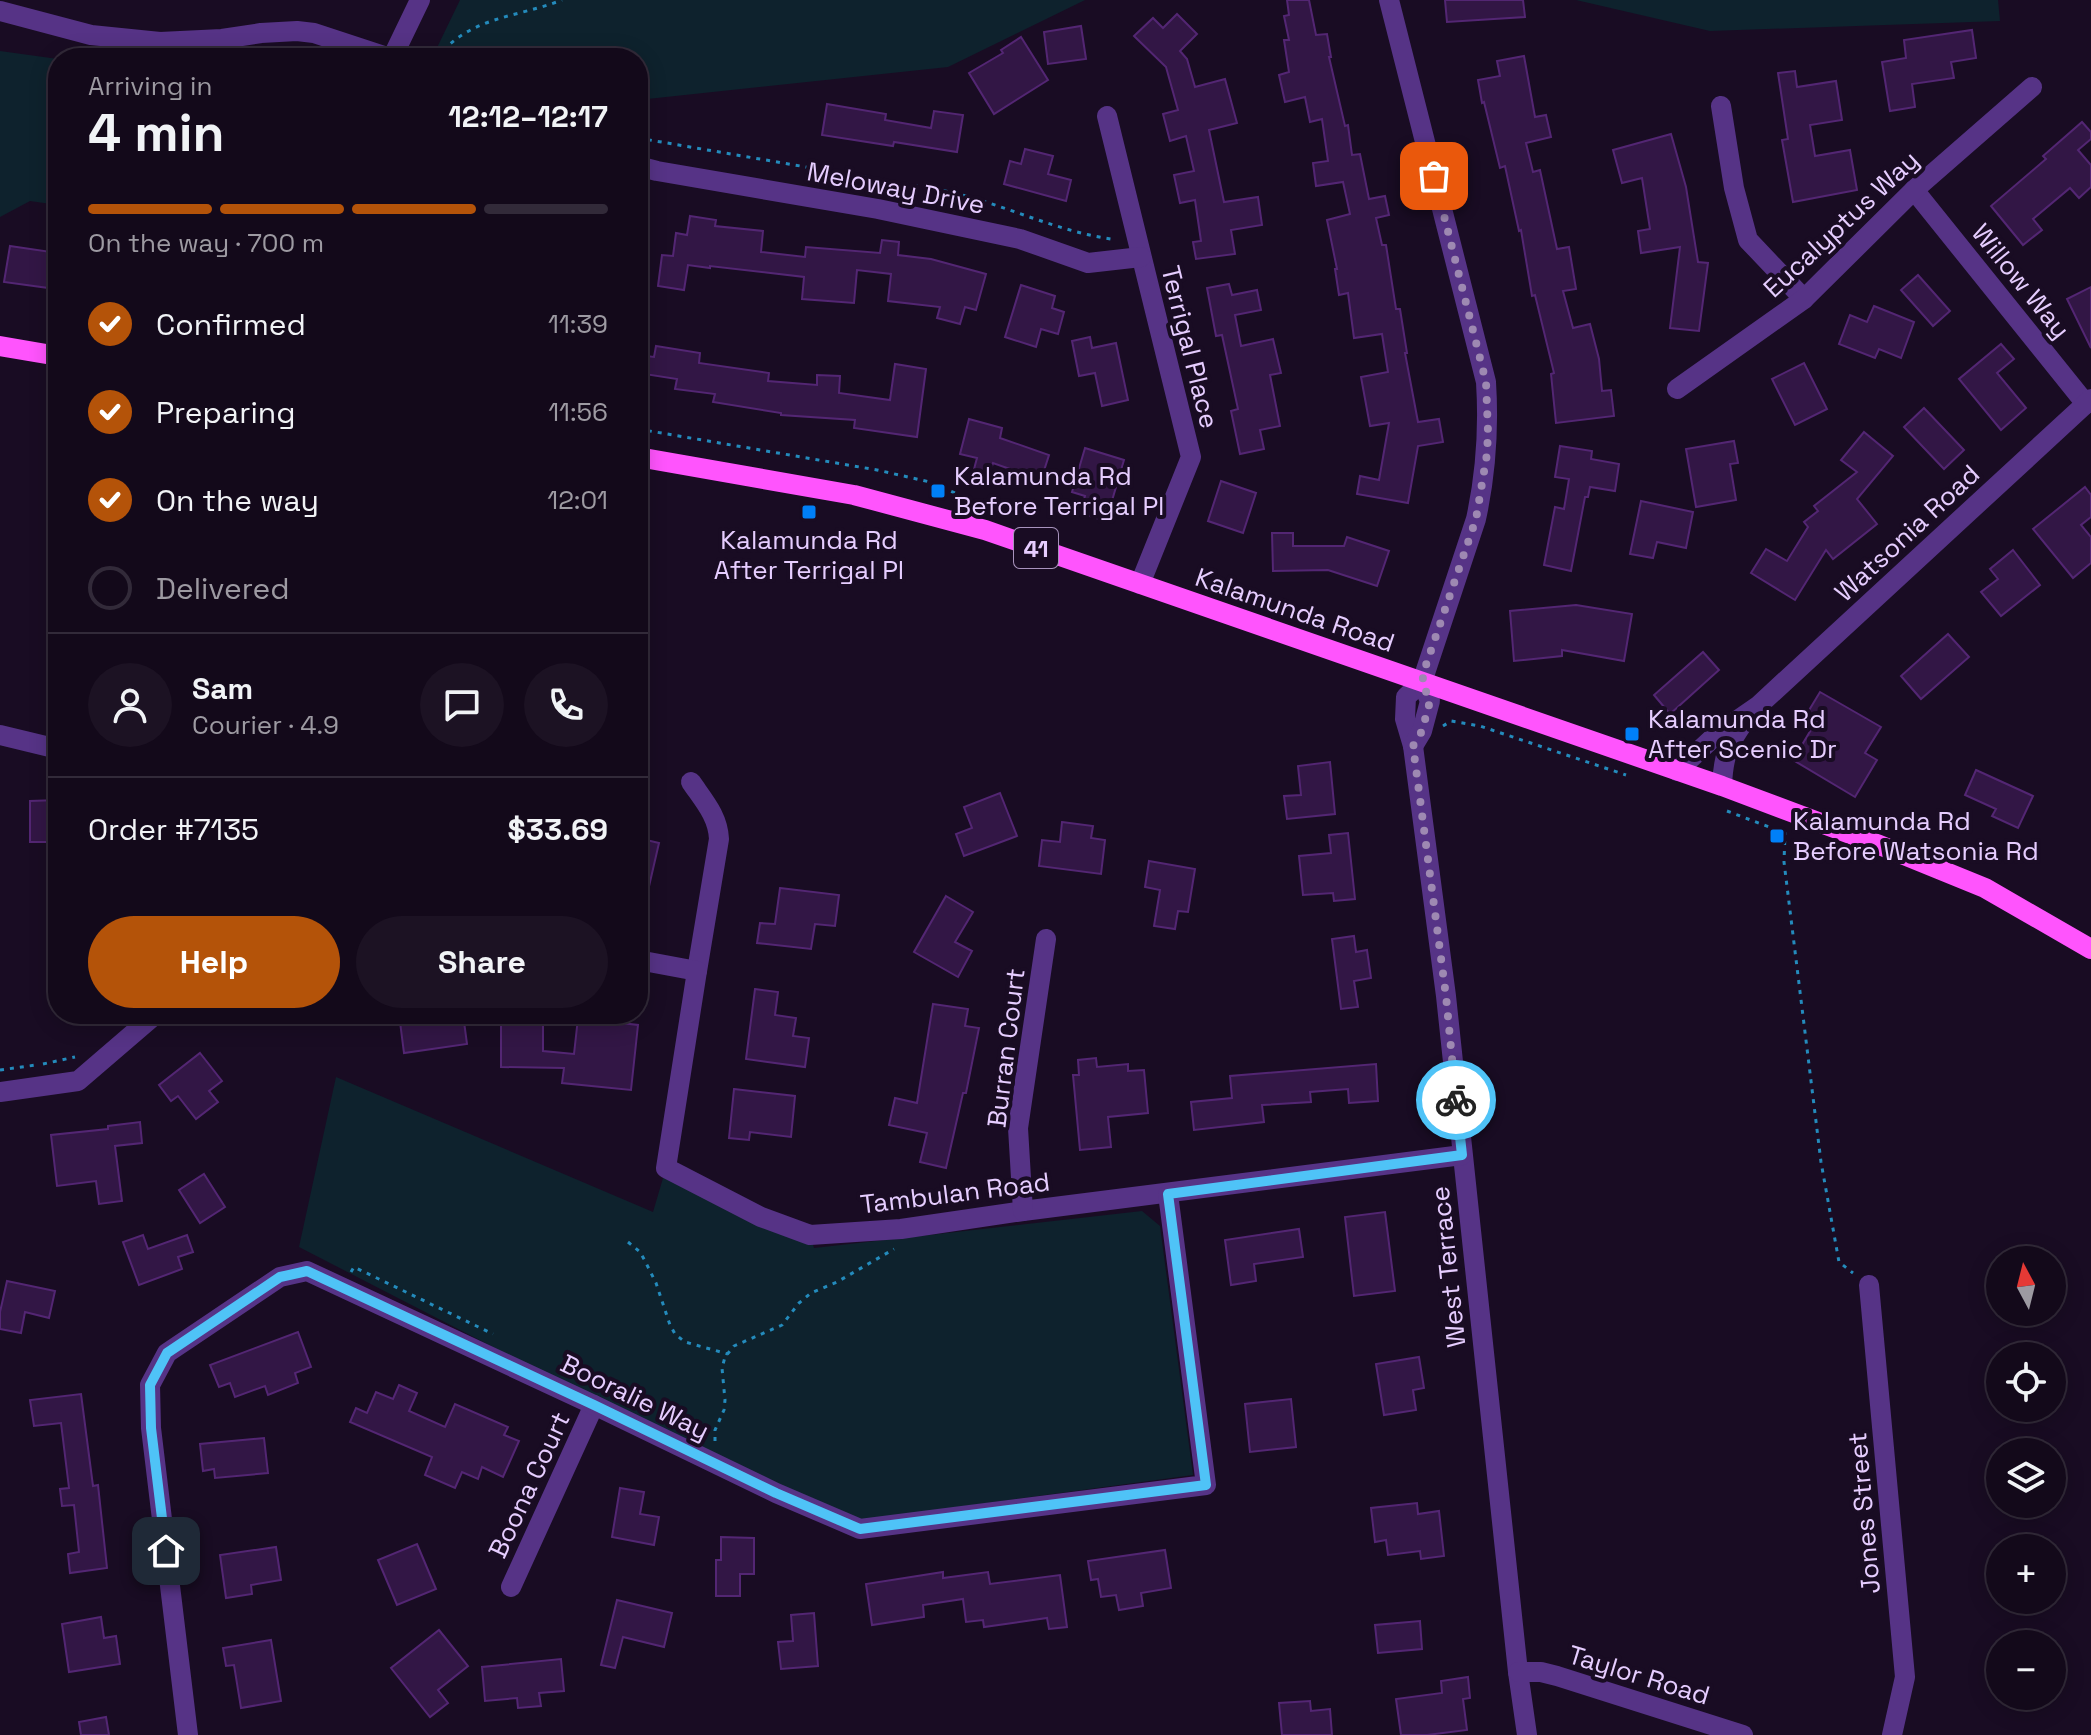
<!DOCTYPE html>
<meta charset="utf-8">
<style>
body{margin:0;font-family:"Space Grotesk",sans-serif;background:#1c1223;color:#f1f3f6;height:100vh;display:flex;flex-direction:column;font-size:30px;white-space:nowrap}
*{box-sizing:border-box;margin:0}
p{font-size:26px;color:#9d9aa2}
.icon{flex:none;width:44px;height:44px;fill:none;stroke:currentColor;stroke-width:2;stroke-linecap:round;stroke-linejoin:round}
.map{position:relative;flex:1;overflow:hidden}
.drawer{position:absolute;left:48px;top:48px;width:600px;height:976px;display:flex;flex-direction:column;background:#13091a;border-radius:32px;box-shadow:0 4px 20px #0003,0 0 0 2px #322a39}
.drawer>*{flex:none}
.needle{width:52px;rotate:353deg}
.controls{position:absolute;left:1986px;top:1246px;display:grid;gap:16px}
.controls a{display:grid;place-items:center;width:80px;height:80px;border-radius:50%;background:#13091a;box-shadow:0 4px 20px #0003,0 0 0 2px #322a39;font-size:40px}
.pin{position:absolute;display:grid;place-items:center;width:68px;height:68px;color:#fff;margin:-34px;border-radius:16px;box-shadow:0 4px 12px #0006}
.courier{position:absolute;display:grid;place-items:center;width:80px;height:80px;margin:-40px;border:6px solid #4fc3f7;border-radius:50%;background:#fff;color:#222;box-shadow:0 2px 10px #0007}
.headline em{font-style:normal;font-weight:600}
.headline div{display:flex;flex-direction:column-reverse}
.headline{display:flex;align-items:center;justify-content:space-between;height:136px;padding:0 40px}
h1{font-size:52px;font-weight:600;line-height:60px}
.bar{display:grid;grid-template-columns:repeat(4,1fr);gap:12px 8px;align-content:center;height:96px;padding:0 40px}
.bar i{height:10px;border-radius:6px;background:#322a39}
.bar .active{background:#b45309}
.bar p{grid-column:span 4}
.line{display:flex;align-items:center;gap:20px;padding:0 40px;border-top:2px solid #322a39}
.line div{flex:1}
.round{display:grid;place-items:center;flex:none;width:84px;height:84px;border-radius:42px;background:#1c1223}
ol{padding:0 40px;list-style:none}
li{display:flex;align-items:center;gap:24px;height:88px}
li p{margin-inline-start:auto}
li .icon{padding:8px;border-radius:50%;background:#b45309;color:#fff;stroke-width:4}
li:last-child{color:#9d9aa2}
li i{width:44px;height:44px;border:4px solid #322a39;border-radius:50%}
.button{display:flex;gap:16px;margin-top:auto;padding:16px 40px}
.button a{flex:1;height:92px;border-radius:48px;background:#b45309;color:#fff;font-size:32px;font-weight:600;line-height:92px;text-align:center}
.button a+a{background:#1c1223;color:#f1f3f6}
.map>svg:first-child{display:block}
</style>
<div class="map">
<svg width="2091" height="1735" viewBox="0 0 2091 1735">
<rect width="100%" height="100%" fill="#190c23"/>
<!-- green -->
<g fill="#0e222d">
<polygon points="460,0 1085,0 948,67 638,100 638,58 432,58"/>
<polygon points="1576,0 1998,0 2000,21 1710,31"/>
<polygon points="0,51 58,59 58,205 30,201 0,217"/>
<polygon points="336,1077 653,1212 666,1168 810,1235 814,1248 1142,1211 1160,1226 1193,1475 862,1520 776,1493 299,1247"/>
</g>
<!-- building -->
<g fill="#321645" stroke="#532673" stroke-width="2">
<polygon points="1287,0 1309,0 1316,35 1327,34 1331,57 1329,57 1345,126 1348,125 1352,155 1360,154 1369,199 1385,196 1389,215 1376,218 1382,245 1386,245 1396,309 1400,309 1407,353 1405,353 1418,422 1439,419 1443,442 1418,446 1408,503 1357,494 1360,476 1379,480 1389,423 1370,426 1361,377 1388,372 1382,334 1354,338 1348,293 1339,295 1335,269 1337,269 1327,220 1350,214 1343,182 1316,186 1313,163 1328,161 1322,119 1310,122 1305,97 1285,102 1279,75 1289,72 1284,40 1289,40 1284,16 1289,15"/>
<polygon points="1445,0 1523,0 1525,17 1447,22"/>
<polygon points="1177,14 1197,34 1180,51 1187,59 1195,87 1225,79 1237,123 1209,130 1224,202 1258,197 1262,225 1231,230 1235,254 1196,259 1193,242 1201,241 1195,200 1180,203 1174,175 1194,171 1186,136 1170,141 1163,114 1178,110 1166,67 1134,36 1153,18 1163,28"/>
<polygon points="1081,26 1086,59 1048,64 1044,32"/>
<polygon points="1972,30 1976,58 1951,62 1954,78 1912,84 1915,107 1890,111 1882,62 1906,58 1904,40"/>
<polygon points="1021,37 1048,80 994,114 969,73 1003,53 1001,50"/>
<polygon points="1524,56 1535,117 1546,115 1551,137 1526,143 1533,172 1540,170 1557,249 1569,247 1576,289 1563,291 1573,328 1590,324 1599,359 1602,391 1611,390 1614,416 1556,423 1551,374 1554,373 1535,295 1532,296 1521,230 1519,231 1505,166 1500,168 1484,102 1482,103 1478,80 1500,76 1497,61"/>
<polygon points="1795,71 1797,87 1836,81 1842,120 1810,125 1815,156 1850,150 1857,190 1793,202 1782,140 1788,139 1778,73"/>
<polygon points="827,104 886,114 885,120 931,128 934,111 963,115 957,152 894,142 893,146 822,135"/>
<polygon points="2082,122 2091,132 2091,139 2078,150 2091,165 2091,187 2079,198 2070,188 2033,219 2042,230 2023,245 1991,206 2046,159 2043,156"/>
<polygon points="1671,134 1686,187 1698,262 1708,263 1699,331 1670,328 1680,247 1641,253 1638,231 1650,229 1642,178 1622,183 1613,150"/>
<polygon points="1025,149 1053,156 1048,174 1071,180 1066,201 1004,184 1010,161 1021,164"/>
<polygon points="690,216 716,220 715,226 763,231 761,252 805,257 806,247 880,253 882,240 899,242 898,255 931,259 986,274 976,310 965,307 960,324 937,318 940,307 888,301 891,274 857,270 854,303 802,299 804,277 710,266 710,268 688,265 684,290 658,286 662,255 673,256 676,233 687,235"/>
<polygon points="10,246 58,253 56,289 4,282"/>
<polygon points="1918,275 1950,311 1933,326 1901,290"/>
<polygon points="1229,284 1232,295 1257,290 1261,310 1235,315 1241,346 1273,339 1281,373 1270,375 1280,426 1260,430 1264,449 1240,454 1231,411 1238,409 1222,335 1216,336 1207,288"/>
<polygon points="1021,285 1055,296 1052,308 1064,312 1058,334 1041,329 1036,347 1005,337"/>
<polygon points="2091,287 2091,348 2067,299"/>
<polygon points="1874,306 1914,322 1901,358 1879,349 1875,358 1839,344 1850,315 1867,322"/>
<polygon points="1090,337 1092,348 1116,343 1128,400 1102,406 1095,373 1079,376 1072,341"/>
<polygon points="2001,344 2014,359 1997,373 2026,408 2001,430 1959,379"/>
<polygon points="656,346 700,353 699,363 769,373 768,381 817,385 817,375 840,376 839,393 890,400 895,364 926,369 917,437 854,428 855,420 781,415 781,413 713,402 715,394 675,389 677,379 638,373 638,355 654,357"/>
<polygon points="1804,363 1827,409 1795,425 1772,379"/>
<polygon points="1924,408 1964,450 1944,469 1904,427"/>
<polygon points="969,419 1002,428 1000,438 1049,455 1041,480 993,463 990,473 974,469 977,458 960,454"/>
<polygon points="1864,432 1893,456 1857,499 1877,524 1833,559 1826,550 1795,600 1751,573 1766,549 1787,561 1808,527 1804,522 1818,511 1814,506 1857,472 1841,460"/>
<polygon points="1734,441 1738,463 1730,464 1736,500 1696,507 1686,449"/>
<polygon points="1560,446 1592,451 1591,459 1619,464 1615,491 1590,487 1588,497 1585,497 1571,571 1544,565 1555,507 1564,509 1569,479 1555,477"/>
<polygon points="1085,448 1124,460 1106,521 1080,513 1085,496 1072,492"/>
<polygon points="1221,481 1256,493 1243,533 1208,521"/>
<polygon points="2085,487 2091,495 2091,517 2081,525 2091,537 2091,563 2073,578 2033,529"/>
<polygon points="1641,501 1693,512 1686,548 1657,542 1653,558 1630,554"/>
<polygon points="1272,533 1293,533 1293,546 1344,546 1347,537 1389,551 1377,586 1328,570 1273,571"/>
<polygon points="2013,550 2040,585 2001,616 1981,592 1998,579 1990,569"/>
<polygon points="1576,605 1632,614 1624,661 1562,650 1562,656 1514,661 1510,611"/>
<polygon points="1948,634 1969,657 1921,699 1901,676"/>
<polygon points="1703,652 1719,670 1670,714 1654,695"/>
<polygon points="1820,692 1881,727 1865,753 1877,760 1855,797 1793,760 1818,718 1808,712"/>
<polygon points="1330,762 1335,814 1287,819 1284,796 1301,795 1298,766"/>
<polygon points="1976,770 2033,796 2018,828 1992,816 1996,809 1965,795"/>
<polygon points="1000,793 1017,836 964,856 956,834 972,828 964,807"/>
<polygon points="58,800 58,842 30,842 30,801"/>
<polygon points="1062,822 1093,826 1091,838 1105,840 1101,874 1039,866 1042,840 1060,842"/>
<polygon points="1348,833 1355,899 1334,901 1333,893 1303,895 1299,856 1331,853 1329,835"/>
<polygon points="638,838 659,843 644,908 638,907"/>
<polygon points="1149,861 1195,869 1188,912 1178,911 1175,929 1154,926 1160,890 1145,887"/>
<polygon points="780,888 839,895 835,926 815,924 811,949 757,943 760,923 775,924"/>
<polygon points="946,896 973,912 955,942 972,951 958,977 914,952"/>
<polygon points="1354,936 1356,952 1367,950 1371,978 1354,981 1358,1007 1341,1009 1332,939"/>
<polygon points="755,989 778,992 775,1015 796,1018 793,1036 809,1038 805,1067 746,1059"/>
<polygon points="933,1004 968,1009 965,1026 979,1028 966,1093 963,1093 946,1168 920,1162 927,1133 889,1125 895,1098 917,1103"/>
<polygon points="399,1014 463,1014 467,1044 404,1053"/>
<polygon points="501,1014 543,1014 543,1051 574,1054 578,1018 638,1025 631,1090 562,1083 564,1068 501,1067"/>
<polygon points="200,1053 222,1081 209,1091 218,1102 196,1119 178,1096 171,1101 159,1085"/>
<polygon points="1096,1058 1097,1067 1128,1064 1128,1071 1144,1070 1148,1113 1108,1117 1111,1147 1080,1150 1073,1075 1079,1075 1078,1060"/>
<polygon points="1376,1064 1378,1101 1349,1103 1348,1089 1310,1092 1311,1102 1262,1105 1264,1122 1194,1130 1191,1102 1232,1098 1230,1076"/>
<polygon points="734,1089 795,1096 791,1137 750,1132 749,1140 729,1138"/>
<polygon points="140,1122 142,1143 115,1146 122,1201 99,1204 96,1181 57,1186 51,1135 108,1129 108,1126"/>
<polygon points="204,1174 225,1207 200,1223 179,1190"/>
<polygon points="1385,1212 1395,1291 1354,1296 1345,1217"/>
<polygon points="1299,1229 1303,1257 1254,1264 1256,1281 1231,1285 1225,1240"/>
<polygon points="143,1235 148,1249 187,1235 193,1252 178,1257 182,1269 139,1285 123,1242"/>
<polygon points="7,1281 55,1291 49,1318 25,1312 21,1333 0,1329 0,1312"/>
<polygon points="298,1332 311,1367 295,1373 298,1383 268,1395 265,1386 235,1397 230,1383 219,1387 210,1365"/>
<polygon points="1419,1357 1424,1388 1413,1390 1416,1410 1384,1415 1376,1364"/>
<polygon points="399,1385 417,1393 409,1411 445,1427 455,1404 508,1427 504,1435 519,1441 503,1477 482,1467 478,1479 462,1472 455,1488 425,1475 432,1457 350,1422 356,1408 367,1413 376,1392 393,1399"/>
<polygon points="81,1394 93,1486 98,1485 107,1568 70,1573 68,1554 79,1552 74,1505 62,1506 60,1489 69,1488 61,1423 34,1426 30,1400"/>
<polygon points="1291,1399 1296,1447 1250,1452 1245,1404"/>
<polygon points="264,1438 268,1473 215,1478 214,1469 203,1471 200,1444"/>
<polygon points="620,1488 644,1492 640,1514 659,1517 654,1545 612,1537"/>
<polygon points="1417,1503 1418,1514 1439,1511 1444,1556 1421,1559 1420,1551 1388,1555 1386,1540 1375,1542 1371,1508"/>
<polygon points="721,1537 754,1538 754,1574 740,1574 740,1596 716,1596 716,1560 721,1560"/>
<polygon points="417,1544 436,1589 397,1605 378,1560"/>
<polygon points="276,1547 281,1580 251,1585 252,1594 226,1598 220,1555"/>
<polygon points="1165,1550 1171,1588 1141,1593 1143,1606 1119,1610 1116,1595 1101,1597 1098,1579 1091,1580 1088,1561"/>
<polygon points="943,1572 943,1578 988,1572 990,1584 1060,1575 1067,1627 1049,1629 1047,1618 984,1627 983,1620 966,1622 963,1599 923,1605 924,1617 872,1625 866,1584"/>
<polygon points="617,1600 672,1613 664,1647 623,1637 615,1668 601,1665"/>
<polygon points="814,1613 818,1666 781,1669 778,1642 793,1641 791,1615"/>
<polygon points="101,1617 104,1638 116,1636 120,1664 69,1672 62,1624"/>
<polygon points="1420,1621 1422,1649 1378,1653 1375,1625"/>
<polygon points="439,1630 468,1666 438,1690 448,1703 430,1717 391,1668"/>
<polygon points="271,1640 281,1701 241,1708 234,1665 226,1666 223,1648"/>
<polygon points="561,1659 564,1691 539,1693 541,1706 518,1708 517,1698 485,1701 482,1667"/>
<polygon points="1468,1677 1470,1698 1463,1699 1467,1730 1427,1735 1401,1735 1396,1699 1442,1693 1441,1681"/>
<polygon points="1310,1701 1311,1711 1330,1709 1332,1735 1282,1735 1279,1703"/>
<polygon points="106,1717 109,1735 81,1735 79,1722"/>
</g>
<g fill="none" stroke-linecap="round" stroke-linejoin="round">
<!-- path -->
<g stroke="#248bbc" stroke-width="3" stroke-dasharray="4 6" stroke-linecap="butt">
<path d="M 437,58 C 470,16 516,18 562,0"/>
<path d="M 638,138 L 951,192 C 1005,205 1056,231 1111,239"/>
<polyline points="638,429 877,470 930,482 955,493 976,507"/>
<polyline points="1443,726 1451,721 1480,726 1626,775"/>
<polyline points="1727,811 1785,833 1784,862 1821,1162 1839,1262 1853,1273"/>
<polyline points="43,1064 75,1057"/>
<polyline points="0,1070 36,1065"/>
<polyline points="628,1242 640,1252 645,1261 656,1283 670,1325 675,1334 685,1342 728,1354"/>
<polyline points="351,1272 354,1267 493,1334"/>
<polyline points="715,1441 715,1430 724,1410 725,1400 722,1368 725,1357 734,1346 782,1325 799,1303 811,1293 837,1282 894,1249"/>
</g>
<!-- minor -->
<g stroke="#563386" stroke-width="20">
<path d="M 1389,0 L 1486,382 C 1489,429 1486,473 1476,519 L 1422,682 L 1406,697 L 1405,719 L 1413,746 L 1446,996 L 1518,1672 L 1527,1735"/>
<polyline points="0,11 91,35 160,42 222,39 261,33 297,31 314,33 390,58"/>
<polyline points="392,58 420,0"/>
<polyline points="1721,106 1734,188 1748,240 1804,299"/>
<polyline points="1107,116 1191,457 1140,584"/>
<polyline points="638,166 657,171 878,209 1020,239 1088,263 1141,257"/>
<polyline points="1914,190 2086,404"/>
<polyline points="1677,389 1804,299 1914,190 2032,87"/>
<polyline points="0,735 58,749"/>
<polyline points="1413,746 1422,731 1430,701 1422,682"/>
<polyline points="1677,771 1716,735 1758,706 2091,399"/>
<path d="M 691,782 C 704,801 718,816 719,839 L 697,971"/>
<path d="M 1722,786 C 1723,758 1728,743 1745,721"/>
<polyline points="638,960 697,971 666,1168 761,1217 810,1235 901,1229 1023,1211 1462,1155"/>
<polyline points="0,1092 78,1081 156,1014"/>
<polyline points="1023,1211 1018,1128 1046,939"/>
<polyline points="1869,1285 1905,1677 1892,1735"/>
<polyline points="511,1587 594,1405"/>
<polyline points="1518,1672 1541,1672 1557,1676 1743,1735"/>
<polyline points="188,1735 151,1428 150,1385 167,1353 280,1277 307,1271 594,1405 776,1493 860,1529 1206,1485 1168,1194"/>
</g>
<!-- major -->
<g stroke="#ff54fd" stroke-width="20">
<polyline points="0,346 58,356"/>
<polyline points="638,457 854,495 985,530 1722,786 1877,844 1985,888 2091,949"/>
</g>
</g>
<g fill="none" stroke-linecap="round" stroke-linejoin="round">
<!-- done -->
<polyline stroke="#9e89b2" stroke-width="8" stroke-dasharray="0 14.4" points="1434,176 1486,382 1488,432 1487,454 1476,519 1426,665 1422,682 1430,701 1422,731 1413,746 1446,996 1456,1100"/>
<!-- route -->
<polyline stroke="#4fc3f7" stroke-width="10" points="166,1551 151,1428 150,1385 167,1353 280,1277 307,1271 594,1405 776,1493 860,1529 1206,1485 1168,1194 1462,1155 1456,1100"/>
</g>
<!-- markers -->
<g fill="#0080f8" stroke="#190c23" stroke-width="3">
<rect x="930" y="483" width="16" height="16" rx="4"/>
<rect x="801" y="504" width="16" height="16" rx="4"/>
<rect x="1624" y="726" width="16" height="16" rx="4"/>
<rect x="1769" y="828" width="16" height="16" rx="4"/>
</g>
<g text-anchor="middle" dominant-baseline="central" stroke-width="8" stroke-linejoin="round" paint-order="stroke">
<!-- shield labels -->
<rect fill="#190c23" stroke="#a893bd" stroke-width="2" x="1014" y="528" width="44" height="40" rx="6"/>
<g font-size="24" font-weight="bold" fill="#e6cdff">
<text x="1036" y="548">41</text>
</g>
<!-- street labels -->
<g font-size="26" fill="#e6cdff" stroke="#190c23">
<text transform="translate(896 188) rotate(11)">Meloway Drive</text>
<text transform="translate(1841 224) rotate(-43)">Eucalyptus Way</text>
<text transform="translate(2021 281) rotate(51)">Willow Way</text>
<text transform="translate(1190 347) rotate(76)">Terrigal Place</text>
<text transform="translate(1907 533) rotate(-43)">Watsonia Road</text>
<text transform="translate(1295 610) rotate(19)">Kalamunda Road</text>
<text transform="translate(1006 1048) rotate(-83)">Burran Court</text>
<text transform="translate(955 1193) rotate(-7)">Tambulan Road</text>
<text transform="translate(1448 1267) rotate(-96)">West Terrace</text>
<text transform="translate(635 1397) rotate(26)">Booralie Way</text>
<text transform="translate(529 1485) rotate(-65)">Boona Court</text>
<text transform="translate(1864 1513) rotate(-95)">Jones Street</text>
<text transform="translate(1639 1675) rotate(17)">Taylor Road</text>
</g>
<!-- poi labels -->
<g font-size="26" fill="#e6cdff" stroke="#190c23" text-anchor="start">
<text x="954" y="476">Kalamunda Rd<tspan x="954" dy="30">Before Terrigal Pl</tspan></text>
<text x="809" y="540" text-anchor="middle">Kalamunda Rd<tspan x="809" dy="30">After Terrigal Pl</tspan></text>
<text x="1648" y="719">Kalamunda Rd<tspan x="1648" dy="30">After Scenic Dr</tspan></text>
<text x="1793" y="821">Kalamunda Rd<tspan x="1793" dy="30">Before Watsonia Rd</tspan></text>
</g>
</g>
</svg>
<div class="controls">
<a><svg class="needle" viewBox="-14 -14 28 28"><path d="M0-13l5 13h-10z" fill="#e53935"/><path d="M0 13l5-13h-10z" fill="#9d9aa2"/></svg></a>
<a><svg class="icon" aria-label="locate" viewBox="0 0 24 24"><circle cx="12" cy="12" r="6"/><path d="M12 2v4M12 18v4M2 12h4M18 12h4"/></svg></a>
<a><svg class="icon" aria-label="layers" viewBox="0 0 24 24"><path d="M12 4l9 5-9 5-9-5zM3 14l9 5 9-5"/></svg></a>
<a>+</a>
<a>−</a>
</div>
<div class="pin" style="left:1434px;top:176px;background:#ea580c"><svg class="icon" aria-label="bag" viewBox="0 0 24 24"><path d="M5 8h14l-1 12H6zM9 8a3 3 0 0 1 6 0"/></svg></div>
<div class="pin" style="left:166px;top:1551px;background:#1f2937"><svg class="icon" aria-label="home" viewBox="0 0 24 24"><path d="M3 11l9-7 9 7M6 9v11h12V9"/></svg></div>
<div class="courier" style="left:1456px;top:1100px"><svg class="icon" aria-label="bike" viewBox="0 0 24 24"><circle cx="6" cy="16" r="4"/><circle cx="18" cy="16" r="4"/><path d="M6 16l4-8h5l3 8M10 8l3 8H6M13 5h3"/></svg></div>
<section class="drawer">
<div class="headline"><div><h1>4 min</h1><p>Arriving in</p></div><em>12:12–12:17</em></div>
<div class="bar"><i class="active"></i><i class="active"></i><i class="active"></i><i></i><p>On the way · 700 m</p></div>
<ol>
<li><svg class="icon" aria-label="check" viewBox="0 0 24 24"><path d="M5 12l5 5 9-10"/></svg>Confirmed<p>11:39</p></li>
<li><svg class="icon" aria-label="check" viewBox="0 0 24 24"><path d="M5 12l5 5 9-10"/></svg>Preparing<p>11:56</p></li>
<li><svg class="icon" aria-label="check" viewBox="0 0 24 24"><path d="M5 12l5 5 9-10"/></svg>On the way<p>12:01</p></li>
<li><i></i>Delivered</li>
</ol>
<div class="line" style="height:144px"><a class="round"><svg class="icon" aria-label="person" viewBox="0 0 24 24"><circle cx="12" cy="8" r="4"/><path d="M4 21q1-7 8-7t8 7"/></svg></a><div><b>Sam</b><p>Courier · 4.9</p></div><a class="round"><svg class="icon" aria-label="chat" viewBox="0 0 24 24"><path d="M4 5h16v11H9l-5 4z"/></svg></a><a class="round"><svg class="icon" aria-label="phone" viewBox="0 0 24 24"><path d="M5 4h4l2 5-3 2q2 4 5 5l2-3 5 2v4C11 20 4 13 5 4z"/></svg></a></div>
<div class="line" style="height:104px"><div>Order #7135</div><b>$33.69</b></div>
<div class="button"><a>Help</a><a>Share</a></div>
</section>
</div>
